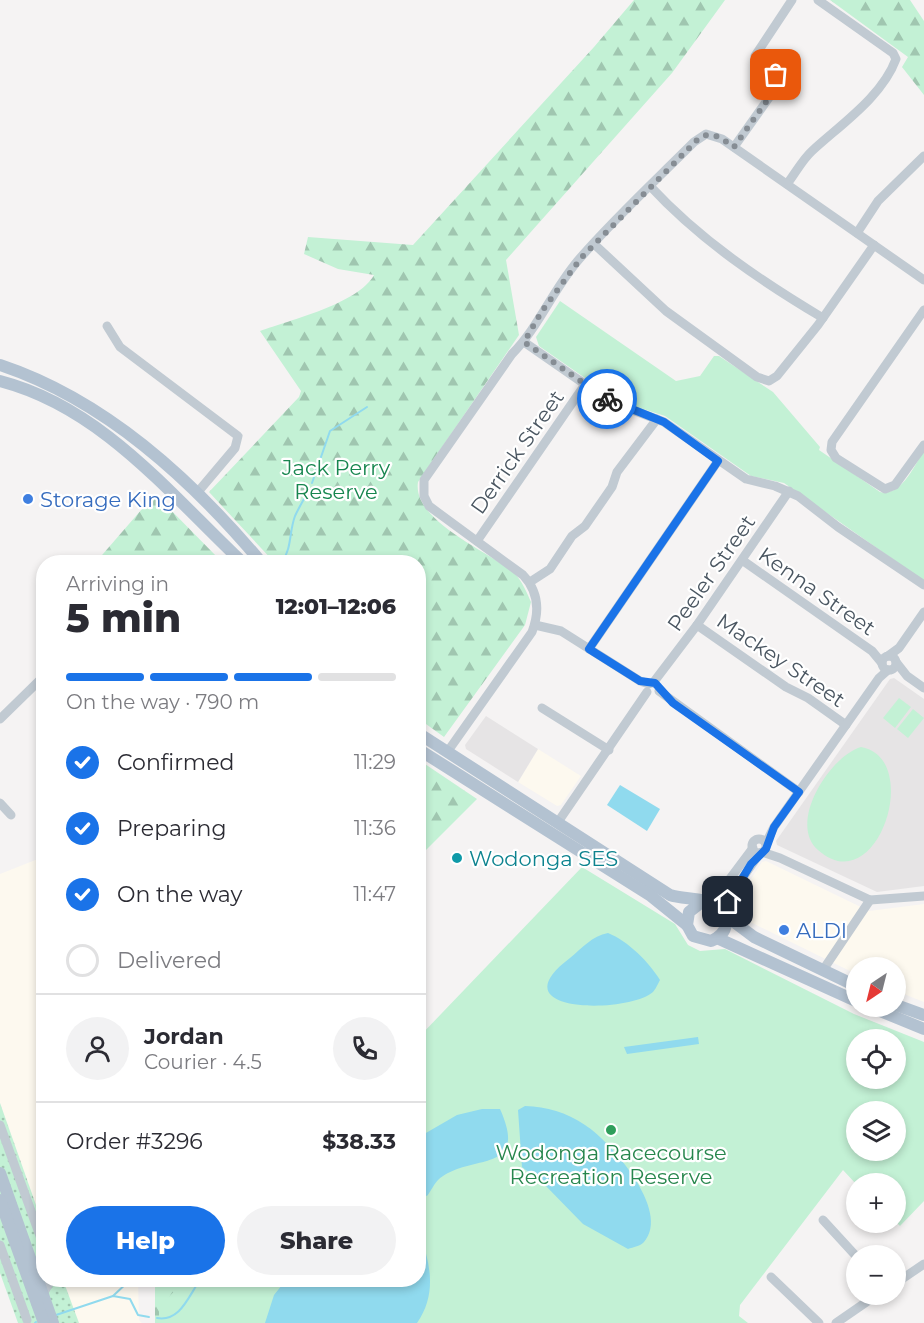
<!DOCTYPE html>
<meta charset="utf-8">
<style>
body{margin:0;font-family:Montserrat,sans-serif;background:#f2f2f3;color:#2b2b33;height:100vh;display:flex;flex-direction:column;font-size:22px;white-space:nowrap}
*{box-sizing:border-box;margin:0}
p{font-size:20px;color:#7c7c81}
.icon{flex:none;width:33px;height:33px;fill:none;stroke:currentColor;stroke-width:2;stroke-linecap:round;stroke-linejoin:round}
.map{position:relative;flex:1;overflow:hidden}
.details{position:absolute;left:36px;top:555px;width:390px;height:732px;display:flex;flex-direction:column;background:#fff;border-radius:24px;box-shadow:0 3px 9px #0003}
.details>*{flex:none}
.needle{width:39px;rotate:215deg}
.tools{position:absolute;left:846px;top:957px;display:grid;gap:12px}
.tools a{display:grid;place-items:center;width:60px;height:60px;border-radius:50%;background:#fff;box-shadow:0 3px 9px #0003;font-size:30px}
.pin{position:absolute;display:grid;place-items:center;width:51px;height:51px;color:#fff;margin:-26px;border-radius:12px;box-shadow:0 3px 9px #0006}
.courier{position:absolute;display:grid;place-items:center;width:60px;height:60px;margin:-30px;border:4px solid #1a73e8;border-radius:50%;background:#fff;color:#222;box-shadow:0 2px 8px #0007}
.overview em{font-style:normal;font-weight:800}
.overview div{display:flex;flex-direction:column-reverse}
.overview{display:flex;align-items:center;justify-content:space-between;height:102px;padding:0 30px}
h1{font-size:39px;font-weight:800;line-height:45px}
.bar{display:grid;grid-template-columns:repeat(4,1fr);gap:9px 6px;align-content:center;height:72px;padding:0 30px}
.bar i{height:8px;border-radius:4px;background:#e1e1e2}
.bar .selected{background:#1a73e8}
.bar p{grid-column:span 4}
.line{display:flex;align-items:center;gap:15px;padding:0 30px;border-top:2px solid #e1e1e2}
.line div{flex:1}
.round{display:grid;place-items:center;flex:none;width:63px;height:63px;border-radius:32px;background:#f2f2f3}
ol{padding:0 30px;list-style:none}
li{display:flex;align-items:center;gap:18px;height:66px}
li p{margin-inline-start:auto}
li .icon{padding:6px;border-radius:50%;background:#1a73e8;color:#fff;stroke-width:4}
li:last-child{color:#7c7c81}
li i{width:33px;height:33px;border:3px solid #e1e1e2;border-radius:50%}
.cta{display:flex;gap:12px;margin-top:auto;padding:12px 30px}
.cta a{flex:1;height:69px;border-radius:36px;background:#1a73e8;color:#fff;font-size:24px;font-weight:800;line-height:69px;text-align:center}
.cta a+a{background:#f2f2f3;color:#2b2b33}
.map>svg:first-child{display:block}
</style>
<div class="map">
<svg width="924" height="1323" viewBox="0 0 924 1323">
<defs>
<pattern id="grass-dots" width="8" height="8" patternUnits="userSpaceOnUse" patternTransform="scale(1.5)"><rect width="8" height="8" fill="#c3f1d5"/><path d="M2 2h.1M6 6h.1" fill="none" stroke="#a0c6b0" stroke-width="1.8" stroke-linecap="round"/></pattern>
<pattern id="forest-firs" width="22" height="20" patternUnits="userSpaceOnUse" patternTransform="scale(1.5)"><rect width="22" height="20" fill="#c3f1d5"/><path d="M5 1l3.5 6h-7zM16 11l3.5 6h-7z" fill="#a0c6b0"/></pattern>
</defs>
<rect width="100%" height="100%" fill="#f5f3f3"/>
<!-- commercial -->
<g fill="#fdf9ef">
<polygon points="538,749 581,776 561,805 557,806 518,782"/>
<polygon points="43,857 43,1225 0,1103 0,874"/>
<polygon points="766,861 869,911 924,904 924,1002 896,991 896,968 856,968 856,974 748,921 734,905 762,862"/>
<polygon points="63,1280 138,1280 139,1320 142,1323 79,1323"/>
</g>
<!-- education -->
<g fill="#e6e4e5">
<polygon points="894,678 924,699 924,886 877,892 777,845 776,841 890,679"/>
<polygon points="486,716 538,749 518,782 466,749 465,745"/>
</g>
<!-- grass -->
<polygon fill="url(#grass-dots)" points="0,1103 43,1225 44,1280 63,1280 79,1323 18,1323 0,1273"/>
<!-- forest -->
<g fill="url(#forest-firs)">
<path d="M 634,0 L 725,0 L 672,73 L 506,260 L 519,335 L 418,482 C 412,521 489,551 515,574 C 522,581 527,593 531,602 L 525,625 L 444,737 L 419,719 L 418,562 L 274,562 L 209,492 L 299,397 L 301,391 L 260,331 C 290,320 358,304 374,275 L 338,269 L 304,254 L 308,237 L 413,245 L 594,47 Z"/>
<polygon points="830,0 910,0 924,21 924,95 902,67 908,57"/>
<polygon points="155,494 222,562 96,562"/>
<polygon points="419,760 477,799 419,857"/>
<polygon points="155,1280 195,1280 174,1323 155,1323"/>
</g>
<!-- green -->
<g fill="#c3f1d5" fill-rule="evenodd">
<path d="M 560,301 L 676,381 L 700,376 L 714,356 L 719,356 L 773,392 L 820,447 L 819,450 L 880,492 C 901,497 914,466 924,451 L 924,581 L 784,483 L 751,476 L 665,416 L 618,401 L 539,346 L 536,337 Z"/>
<polygon points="899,698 911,707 895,728 883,718"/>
<polygon points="913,709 924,718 908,738 897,729"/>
<path d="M 861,747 C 924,758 877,903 818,850 C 787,823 830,756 861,747 Z"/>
<path d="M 582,867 L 675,924 L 688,945 L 700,951 L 725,949 L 854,1014 L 924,1042 L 924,1201 L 900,1226 L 896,1222 L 896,1184 L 856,1184 L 843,1170 L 740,1305 L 739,1316 L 748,1323 L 159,1323 L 159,1307 L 185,1280 L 418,1280 L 419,1037 ZM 856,1040 L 896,1040 L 896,1078 L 856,1078 ZM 856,1112 L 896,1112 L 896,1150 L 856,1150 Z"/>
</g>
<!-- water -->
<g fill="#90daee">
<polygon points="620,785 660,809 647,831 607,805"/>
<path d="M 608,933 C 628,941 649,962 660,980 C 658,984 655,990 653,992 C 628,1014 495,1014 570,958 C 582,948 592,936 608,933 Z"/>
<polygon points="698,1037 699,1044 627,1054 624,1047"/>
<path d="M 525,1106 C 547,1107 566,1112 585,1125 C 610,1141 672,1211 644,1242 C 641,1246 633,1247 628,1249 L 583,1224 L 544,1184 L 522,1167 L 518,1110 Z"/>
<path d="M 482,1109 L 500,1109 C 530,1176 469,1152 438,1180 C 434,1184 431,1191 427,1196 L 419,1193 L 419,1137 L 457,1115 Z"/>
<path d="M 419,1232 C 431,1264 437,1294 417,1323 L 265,1323 L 274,1295 L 286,1280 L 418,1280 Z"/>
</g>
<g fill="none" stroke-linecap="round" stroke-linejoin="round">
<!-- stream -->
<g stroke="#90daee" stroke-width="2">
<polyline points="312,483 330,431 367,407"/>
<path d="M 282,562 C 292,548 289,532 295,516 C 299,507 305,498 309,489"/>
<polyline points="113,1296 130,1280"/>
<polyline points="56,1315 113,1296 130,1299 138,1315 149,1317"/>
<path d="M 157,1318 C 180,1322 188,1297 200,1280"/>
<polyline points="35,1323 36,1322"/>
</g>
<!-- minor -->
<g stroke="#c1cad2" stroke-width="9">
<polyline points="734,147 778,85 778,77 758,62 755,56 792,0"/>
<path d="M 787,184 C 795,174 802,160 812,151 C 840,125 882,97 896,59 L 893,53 L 818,0"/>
<path d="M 650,186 C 700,240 761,281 823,318"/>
<polyline points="857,233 878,201 924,156"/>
<polyline points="594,244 666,311 757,377 769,381 777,376 818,325 874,245"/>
<polyline points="924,310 832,442 831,450 836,458 885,489 895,485 924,445"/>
<polyline points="107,326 120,347 238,436 235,448 197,493"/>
<polyline points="524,342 609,401 664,422 746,479 775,486 798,496 838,527 924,585"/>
<polyline points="477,541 586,383"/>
<polyline points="742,560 872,651 882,663"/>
<polyline points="530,582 550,569 572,536 585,526 612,487 617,472 657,419"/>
<polyline points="535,625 561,631 640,681 649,684"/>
<polyline points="697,625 786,687 808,698 846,725"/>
<polyline points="589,649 718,461"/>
<circle cx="889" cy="663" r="7"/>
<polyline points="888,656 899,648 924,612"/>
<polyline points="896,662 907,676 924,688"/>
<polyline points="653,683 697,625 789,491"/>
<polyline points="659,691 799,792"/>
<polyline points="542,708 609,750"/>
<polyline points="0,719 44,676"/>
<path d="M 448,751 L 532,632 C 540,611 538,591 523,575 L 429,506 L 424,496 L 424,480 L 512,354 C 539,327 554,287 581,257 C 616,217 656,180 694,142 L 706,134 L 722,139 L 924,280"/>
<polyline points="0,803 11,815"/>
<polyline points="558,822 647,692"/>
<circle cx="759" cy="846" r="7"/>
<polyline points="766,843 774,827 879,678 888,670"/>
<polyline points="762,852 780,858 870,900 924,896"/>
<polyline points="709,901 723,888 753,848"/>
<polyline points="724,911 732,893 760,853"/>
<polyline points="823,970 870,900"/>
<polyline points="0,1125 44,1247"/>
<polyline points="823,1220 856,1256"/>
<polyline points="0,1245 27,1320"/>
<polyline points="771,1277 819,1323"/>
<polyline points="896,1283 924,1264"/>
<polyline points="43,1294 51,1280"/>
<polyline points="836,1323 878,1294"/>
</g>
<!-- major -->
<g stroke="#b3c2d1" stroke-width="12">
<path d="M 0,365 C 105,400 191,479 261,562"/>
<path d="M 0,381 C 101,407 169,493 242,562"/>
<path d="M 418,733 L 670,895 C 687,901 732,895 726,924 C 725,933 718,938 711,941 L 693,936 L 687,925 L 689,912 L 703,901"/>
<polyline points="418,749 651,896 687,925"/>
<polyline points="726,916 754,937 856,986"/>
<polyline points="717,938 856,1001"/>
<polyline points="896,1005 924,1015"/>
<polyline points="868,1006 924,1029"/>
<polyline points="0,1173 53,1323"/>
<polyline points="0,1200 44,1323"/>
</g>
</g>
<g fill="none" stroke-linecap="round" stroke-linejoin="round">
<!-- done -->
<path stroke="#868d94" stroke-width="6" stroke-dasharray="0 10.8" d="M 607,399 L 524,342 L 542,311 L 581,258 L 699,138 C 713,130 722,139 734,147 L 778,85 L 776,75"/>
<!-- route -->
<polyline stroke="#1a73e8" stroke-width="8" points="607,399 664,422 718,461 589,649 640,681 655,683 673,703 799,792 774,827 766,849 751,864 728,902"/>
</g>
<!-- markers -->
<g fill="#3f7fe0" stroke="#fff" stroke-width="2">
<circle cx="28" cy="499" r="6"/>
<circle cx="784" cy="930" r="6"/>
</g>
<circle fill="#0f9aa8" stroke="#fff" stroke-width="2" cx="457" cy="858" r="6"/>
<circle fill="#2e9e5b" stroke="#fff" stroke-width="2" cx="611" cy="1130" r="6"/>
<g text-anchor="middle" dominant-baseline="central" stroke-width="4.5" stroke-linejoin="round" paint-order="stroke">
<!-- street labels -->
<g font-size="21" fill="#4a5661" stroke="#fff">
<text transform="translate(517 452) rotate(-55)">Derrick Street</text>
<text transform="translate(711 573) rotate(-55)">Peeler Street</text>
<text transform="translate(817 591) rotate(35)">Kenna Street</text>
<text transform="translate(781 660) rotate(34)">Mackey Street</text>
</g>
<!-- park labels -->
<g font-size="21" fill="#17864f" stroke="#fff">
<text x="336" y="467">Jack Perry<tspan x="336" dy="24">Reserve</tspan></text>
</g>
<!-- shop labels -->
<g font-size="21" fill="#366cbe" stroke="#fff" text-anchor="start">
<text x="40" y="499">Storage King</text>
<text x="796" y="930">ALDI</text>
</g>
<!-- culture labels -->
<g font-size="21" fill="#0d838f" stroke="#fff" text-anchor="start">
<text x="469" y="858">Wodonga SES</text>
</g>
<!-- leisure labels -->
<g font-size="21" fill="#27864d" stroke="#fff">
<text x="611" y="1152">Wodonga Racecourse<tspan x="611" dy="24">Recreation Reserve</tspan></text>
</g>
</g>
</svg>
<div class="tools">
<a><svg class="needle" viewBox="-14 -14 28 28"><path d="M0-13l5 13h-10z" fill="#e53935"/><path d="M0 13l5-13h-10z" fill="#7c7c81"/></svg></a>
<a><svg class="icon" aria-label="locate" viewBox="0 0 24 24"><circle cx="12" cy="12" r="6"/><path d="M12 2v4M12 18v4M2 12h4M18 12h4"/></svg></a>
<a><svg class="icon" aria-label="layers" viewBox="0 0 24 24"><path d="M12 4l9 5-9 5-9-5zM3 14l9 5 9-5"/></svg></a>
<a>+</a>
<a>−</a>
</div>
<div class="pin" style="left:776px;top:75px;background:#ea580c"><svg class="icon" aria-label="bag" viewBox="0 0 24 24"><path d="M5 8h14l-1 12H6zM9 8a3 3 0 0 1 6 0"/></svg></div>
<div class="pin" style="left:728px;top:902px;background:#1f2937"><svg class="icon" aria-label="home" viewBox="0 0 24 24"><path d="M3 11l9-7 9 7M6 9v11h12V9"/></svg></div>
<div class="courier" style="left:607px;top:399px"><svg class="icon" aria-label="bike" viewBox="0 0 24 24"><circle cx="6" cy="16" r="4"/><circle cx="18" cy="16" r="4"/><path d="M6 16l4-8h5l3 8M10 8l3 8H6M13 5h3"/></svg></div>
<section class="details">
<div class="overview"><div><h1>5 min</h1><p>Arriving in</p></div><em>12:01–12:06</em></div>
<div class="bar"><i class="selected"></i><i class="selected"></i><i class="selected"></i><i></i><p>On the way · 790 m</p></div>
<ol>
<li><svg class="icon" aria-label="check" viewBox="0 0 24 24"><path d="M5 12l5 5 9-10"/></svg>Confirmed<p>11:29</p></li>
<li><svg class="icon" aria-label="check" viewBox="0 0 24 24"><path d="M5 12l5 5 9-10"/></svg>Preparing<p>11:36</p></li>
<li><svg class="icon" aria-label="check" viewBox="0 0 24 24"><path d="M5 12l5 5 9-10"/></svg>On the way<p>11:47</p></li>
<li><i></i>Delivered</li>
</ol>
<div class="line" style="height:108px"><a class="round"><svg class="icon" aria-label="person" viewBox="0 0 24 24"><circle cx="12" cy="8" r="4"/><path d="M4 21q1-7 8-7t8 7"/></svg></a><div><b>Jordan</b><p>Courier · 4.5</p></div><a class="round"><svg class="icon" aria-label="phone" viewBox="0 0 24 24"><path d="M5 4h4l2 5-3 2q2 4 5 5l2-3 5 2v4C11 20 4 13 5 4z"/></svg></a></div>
<div class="line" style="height:78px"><div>Order #3296</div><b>$38.33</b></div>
<div class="cta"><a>Help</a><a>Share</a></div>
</section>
</div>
